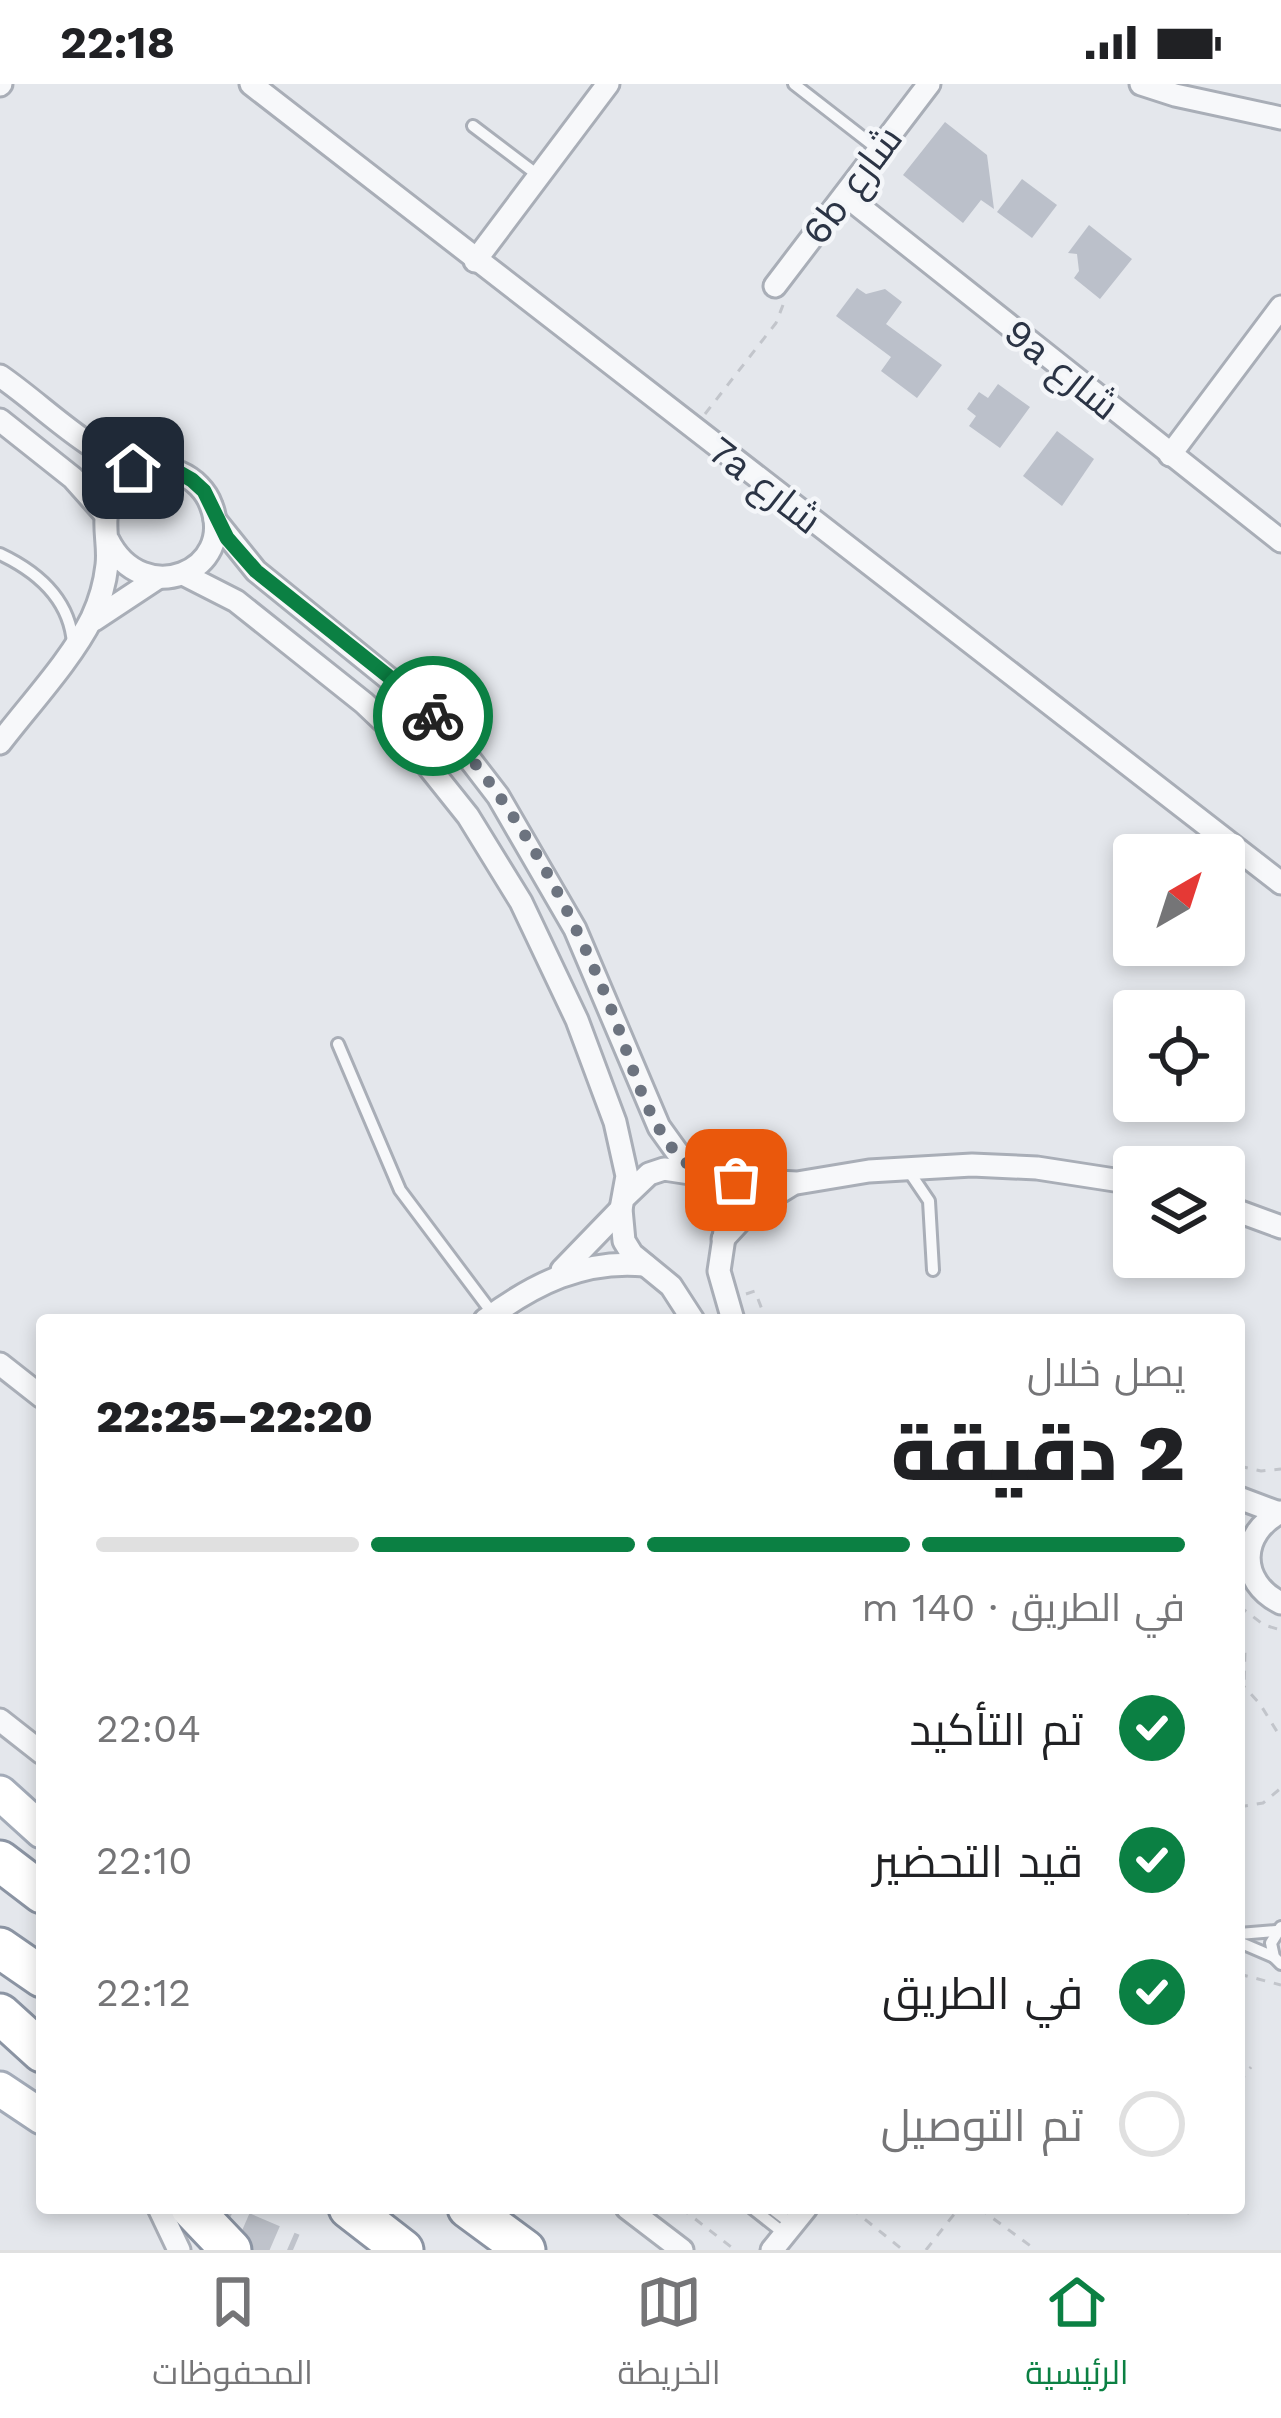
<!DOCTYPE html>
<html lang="ar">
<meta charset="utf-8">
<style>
body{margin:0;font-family:"Work Sans",Cairo,sans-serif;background:#f6f6f6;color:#202124;direction:rtl;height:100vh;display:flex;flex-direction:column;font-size:45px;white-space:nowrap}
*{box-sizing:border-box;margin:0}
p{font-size:39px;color:#757577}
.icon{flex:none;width:66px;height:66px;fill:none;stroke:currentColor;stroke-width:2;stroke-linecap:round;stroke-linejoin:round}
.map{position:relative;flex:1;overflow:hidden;direction:ltr}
.drawer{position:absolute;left:36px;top:1230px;width:1209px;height:900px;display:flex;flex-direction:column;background:#fff;border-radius:12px;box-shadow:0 6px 18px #0003;direction:rtl}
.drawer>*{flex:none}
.needle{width:78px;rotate:39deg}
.fabs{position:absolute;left:1113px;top:750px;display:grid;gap:24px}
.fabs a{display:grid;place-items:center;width:132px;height:132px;border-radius:12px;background:#fff;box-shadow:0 6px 18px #0003;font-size:60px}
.pin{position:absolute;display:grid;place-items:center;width:102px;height:102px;color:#fff;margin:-51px;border-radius:24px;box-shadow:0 6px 18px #0006}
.courier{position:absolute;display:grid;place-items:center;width:120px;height:120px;margin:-60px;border:9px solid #0b8043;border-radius:50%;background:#fff;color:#222;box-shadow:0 3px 15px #0007}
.headline em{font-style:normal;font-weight:800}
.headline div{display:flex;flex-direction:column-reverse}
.headline{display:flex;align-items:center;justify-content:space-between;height:204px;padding:0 60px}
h1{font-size:78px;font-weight:800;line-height:90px}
.bar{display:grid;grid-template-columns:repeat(4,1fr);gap:18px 12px;align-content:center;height:144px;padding:0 60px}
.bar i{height:15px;border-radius:9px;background:#e0e0e0}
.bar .active{background:#0b8043}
.bar p{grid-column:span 4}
ol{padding:0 60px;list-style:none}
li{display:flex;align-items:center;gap:36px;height:132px}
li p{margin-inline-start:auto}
li .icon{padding:12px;border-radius:50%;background:#0b8043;color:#fff;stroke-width:4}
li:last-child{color:#757577}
li i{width:66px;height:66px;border:6px solid #e0e0e0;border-radius:50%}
.status{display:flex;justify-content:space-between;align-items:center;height:84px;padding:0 60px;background:#fff;direction:ltr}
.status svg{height:33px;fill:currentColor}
.tab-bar{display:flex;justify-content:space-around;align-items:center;height:168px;border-top:3px solid #e0e0e0;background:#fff;font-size:33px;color:#757577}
.tab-bar a{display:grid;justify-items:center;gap:6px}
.tab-bar .active{color:#0b8043}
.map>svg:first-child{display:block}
</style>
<div class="status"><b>22:18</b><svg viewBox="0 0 49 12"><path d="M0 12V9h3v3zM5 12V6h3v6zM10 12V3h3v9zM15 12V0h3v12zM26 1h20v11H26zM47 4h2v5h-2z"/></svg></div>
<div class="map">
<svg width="1281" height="2166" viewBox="0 0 1281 2166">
<rect width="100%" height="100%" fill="#e4e7ec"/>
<!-- building -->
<g fill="#bbc0ca">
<polygon points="945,38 987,71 994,125 981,116 963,139 903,91"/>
<polygon points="1022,95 1057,121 1032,154 997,128"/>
<polygon points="1089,141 1132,175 1100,215 1074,194 1079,187 1077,170 1068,169"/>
<polygon points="857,204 866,210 885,205 902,218 886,240 942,281 917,314 881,287 891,273 836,232"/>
<polygon points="998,300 1030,323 1000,364 969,342 976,332 967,325 979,308 988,314"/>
<polygon points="1057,347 1094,375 1062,422 1023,392"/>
</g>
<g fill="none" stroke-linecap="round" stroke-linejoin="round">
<!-- primary-tunnel -->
<polyline stroke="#bfc3cb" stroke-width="33" stroke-dasharray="33 16" stroke-linecap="butt" points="198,2125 293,2166"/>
<!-- lane casing -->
<g stroke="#a9aeb7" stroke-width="16">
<g id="lane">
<polyline points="794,0 879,66"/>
<polyline points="473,42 539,92"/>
<path d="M 0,470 C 38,488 70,516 73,560"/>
<polyline points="338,960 400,1106 493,1230"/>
<polyline points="908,1086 929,1117 933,1186"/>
<polyline points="1281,1843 1271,1859 1274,1873 1281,1880"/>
<polyline points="1239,1850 1276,1847"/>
<polyline points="1239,1858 1274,1873"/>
<polyline points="752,2124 785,2150"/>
<polyline points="771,2124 793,2141"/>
</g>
</g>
<!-- street casing -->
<g stroke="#a9aeb7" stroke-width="27">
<g id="street">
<polyline points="251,0 1281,799"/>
<polyline points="1141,0 1175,11 1281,34"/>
<polyline points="0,1 1,0"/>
<polyline points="845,111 1281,457"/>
<polyline points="475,177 608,0"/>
<polyline points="775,202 929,0"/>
<path d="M 0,292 C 48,325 89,372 147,387"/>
<polyline points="0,336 73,394 106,431"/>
<polyline points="1170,371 1281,223"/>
<polyline points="215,436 256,487 419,619 448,647 498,712 575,845 659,1043 682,1075 718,1110 726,1140 719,1187 733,1236"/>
<polyline points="183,490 236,517 364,619 420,672 468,732 521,818 577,936 615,1038 627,1092 621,1125 624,1157 632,1170 671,1202 693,1236"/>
<polyline points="94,536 156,495"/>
<path d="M 0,659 C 29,621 71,576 92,534 C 100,517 105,499 107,481 C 109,465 105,451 106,435 C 110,400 146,377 180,389 C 194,395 206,407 211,421 C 237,487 143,526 108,456"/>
<polyline points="626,1112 649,1090 664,1085 736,1096 797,1099 869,1087 972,1081 1037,1084 1134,1099"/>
<polyline points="1224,1122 1281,1143"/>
<polyline points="723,1155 749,1127 791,1101"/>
<polyline points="562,1186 621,1125"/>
<path d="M 485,1236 C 534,1200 583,1175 645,1181"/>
<polyline points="0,1280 42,1313"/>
<polyline points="1239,1414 1279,1429"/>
<path d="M 1281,1428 C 1239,1449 1238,1498 1281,1519"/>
<polyline points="0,1636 42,1669"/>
<polyline points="159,2124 179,2166"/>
<polyline points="627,2124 682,2166"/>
<polyline points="772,2166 806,2124"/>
</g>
</g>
<!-- primary casing -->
<g stroke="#a3abb8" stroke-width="39">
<g id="primary">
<polyline points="0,1709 42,1747"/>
<polyline points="0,2005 42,2033"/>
</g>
</g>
<!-- highway casing -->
<g stroke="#8b94a3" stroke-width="45">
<g id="highway">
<polyline points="0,1777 42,1809"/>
<polyline points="0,1864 42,1893"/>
<polyline points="0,1930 42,1968"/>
<polyline points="191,2124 231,2166"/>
<polyline points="349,2124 403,2166"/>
<polyline points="468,2124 525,2166"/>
</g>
</g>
<!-- path -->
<g stroke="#c2c5cb" stroke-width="3" stroke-dasharray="9 9" stroke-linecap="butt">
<polyline points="705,330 776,239 783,221"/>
<polyline points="746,1210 755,1207 766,1236"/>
<polyline points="1239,1382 1261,1387 1281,1385"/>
<polyline points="1239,1522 1264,1541 1281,1546"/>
<polyline points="1239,1552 1245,1566 1244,1601"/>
<polyline points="1239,1597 1260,1620 1281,1654"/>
<polyline points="1239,1723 1263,1719 1281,1704"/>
<polyline points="1239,1775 1244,1777"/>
<polyline points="1239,1890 1281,1901"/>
<polyline points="1239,1999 1251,1983"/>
<polyline points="681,2124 735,2166"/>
<polyline points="851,2124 903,2166"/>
<polyline points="979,2124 1036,2166"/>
<polyline points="1182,2124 1195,2134"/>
<polyline points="926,2166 959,2124"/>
</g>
<!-- lane -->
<use href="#lane" stroke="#f7f8fa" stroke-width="10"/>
<!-- street -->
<use href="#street" stroke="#f7f8fa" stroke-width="21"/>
<!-- primary -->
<use href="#primary" stroke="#fff" stroke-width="33"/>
<!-- highway -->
<use href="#highway" stroke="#fff" stroke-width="39"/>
</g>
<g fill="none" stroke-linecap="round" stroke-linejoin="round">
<!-- done -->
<path stroke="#6c737f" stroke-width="12" stroke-dasharray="0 21.6" d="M 433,632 C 512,712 568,819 610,922 C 629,968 641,1025 673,1065 C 691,1088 708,1092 736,1096"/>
<!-- route -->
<polyline stroke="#0b8043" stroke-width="15" points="133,384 178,388 192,396 204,407 227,454 256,487 388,592 433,632"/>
</g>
<g text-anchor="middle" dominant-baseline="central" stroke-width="9" stroke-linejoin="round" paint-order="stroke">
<!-- street labels -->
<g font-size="39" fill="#2b3445" stroke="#f4f6f9">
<text transform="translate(852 101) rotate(-53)">6b شارع</text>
<text transform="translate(1062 285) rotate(39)">9a شارع</text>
<text transform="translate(765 401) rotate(38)">7a شارع</text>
</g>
</g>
</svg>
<div class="fabs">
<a><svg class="needle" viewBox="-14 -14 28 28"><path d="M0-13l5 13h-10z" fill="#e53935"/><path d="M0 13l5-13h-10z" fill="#757577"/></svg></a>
<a><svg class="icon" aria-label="locate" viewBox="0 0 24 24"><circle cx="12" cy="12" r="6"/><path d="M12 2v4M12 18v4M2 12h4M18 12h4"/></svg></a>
<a><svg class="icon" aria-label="layers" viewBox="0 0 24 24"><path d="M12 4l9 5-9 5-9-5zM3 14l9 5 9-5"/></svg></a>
</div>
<div class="pin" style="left:736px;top:1096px;background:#ea580c"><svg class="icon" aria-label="bag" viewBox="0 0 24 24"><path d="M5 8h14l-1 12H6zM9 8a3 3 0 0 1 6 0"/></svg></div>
<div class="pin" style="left:133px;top:384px;background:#1f2937"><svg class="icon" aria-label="home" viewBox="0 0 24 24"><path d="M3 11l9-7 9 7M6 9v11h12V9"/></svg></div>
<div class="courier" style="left:433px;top:632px"><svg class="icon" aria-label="bike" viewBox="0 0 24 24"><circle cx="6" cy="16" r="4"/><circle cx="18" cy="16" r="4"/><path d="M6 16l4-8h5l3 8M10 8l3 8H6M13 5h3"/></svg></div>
<section class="drawer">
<div class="headline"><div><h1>2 دقيقة</h1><p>يصل خلال</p></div><em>22:20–22:25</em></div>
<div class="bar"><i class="active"></i><i class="active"></i><i class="active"></i><i></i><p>في الطريق · 140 m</p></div>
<ol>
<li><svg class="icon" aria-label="check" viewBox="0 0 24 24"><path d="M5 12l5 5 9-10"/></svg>تم التأكيد<p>22:04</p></li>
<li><svg class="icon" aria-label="check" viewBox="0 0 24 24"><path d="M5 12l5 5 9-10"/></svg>قيد التحضير<p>22:10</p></li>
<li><svg class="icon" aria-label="check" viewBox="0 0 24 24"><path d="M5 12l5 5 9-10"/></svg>في الطريق<p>22:12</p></li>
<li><i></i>تم التوصيل</li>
</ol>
</section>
</div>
<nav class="tab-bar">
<a class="active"><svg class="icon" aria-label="home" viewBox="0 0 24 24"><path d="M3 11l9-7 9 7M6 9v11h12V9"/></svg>الرئيسية</a>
<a><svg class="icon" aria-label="map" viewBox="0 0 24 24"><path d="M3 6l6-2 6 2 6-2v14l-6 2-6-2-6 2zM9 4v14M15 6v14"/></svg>الخريطة</a>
<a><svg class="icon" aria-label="saved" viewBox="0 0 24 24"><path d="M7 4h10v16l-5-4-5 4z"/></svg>المحفوظات</a>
</nav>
